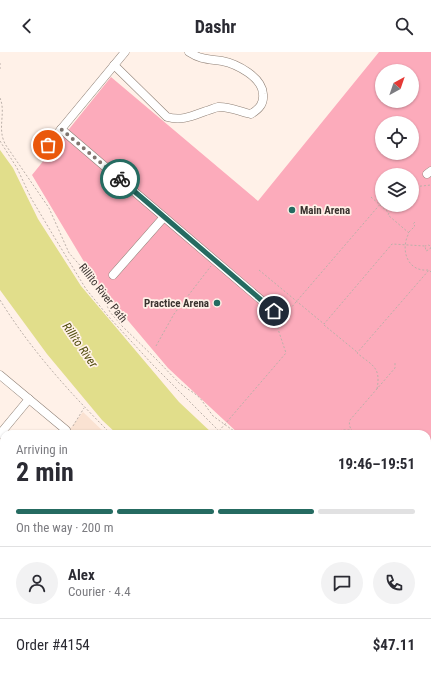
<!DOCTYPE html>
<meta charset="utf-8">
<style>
body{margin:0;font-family:"Roboto Condensed",sans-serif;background:#f2f2f3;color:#2b2b33;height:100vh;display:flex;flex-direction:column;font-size:15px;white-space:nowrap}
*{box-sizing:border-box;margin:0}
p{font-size:13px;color:#7c7c81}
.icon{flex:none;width:22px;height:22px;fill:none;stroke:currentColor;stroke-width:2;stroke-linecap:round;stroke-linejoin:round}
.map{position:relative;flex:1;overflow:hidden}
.sheet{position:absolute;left:0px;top:378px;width:431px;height:248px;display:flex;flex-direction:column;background:#fff;border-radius:12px 12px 0 0;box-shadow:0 1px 3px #0004}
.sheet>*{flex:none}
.needle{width:26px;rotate:40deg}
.buttons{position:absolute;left:375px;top:12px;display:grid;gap:8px}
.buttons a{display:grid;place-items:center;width:44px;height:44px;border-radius:50%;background:#fff;box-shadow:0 1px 3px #0004;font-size:20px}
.pin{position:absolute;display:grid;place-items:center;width:34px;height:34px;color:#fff;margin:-17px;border:2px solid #fff;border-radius:50%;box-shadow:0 1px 4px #0007}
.courier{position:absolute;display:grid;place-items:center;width:40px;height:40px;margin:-20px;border:3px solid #256b61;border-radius:50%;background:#fff;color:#222;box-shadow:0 1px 5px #0007}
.headline em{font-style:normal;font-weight:700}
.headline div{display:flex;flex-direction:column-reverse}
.headline{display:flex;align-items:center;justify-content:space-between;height:68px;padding:0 16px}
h1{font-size:26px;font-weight:700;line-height:30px}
.bar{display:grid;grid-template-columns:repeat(4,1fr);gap:6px 4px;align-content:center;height:48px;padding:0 16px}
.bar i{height:5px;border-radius:3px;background:#e1e1e2}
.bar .on{background:#256b61}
.bar p{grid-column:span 4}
.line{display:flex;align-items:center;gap:10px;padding:0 16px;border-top:1px solid #e1e1e2}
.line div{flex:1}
.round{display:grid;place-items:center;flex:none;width:42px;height:42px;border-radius:21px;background:#f2f2f3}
header{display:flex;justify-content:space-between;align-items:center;height:52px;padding:0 16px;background:#fff;font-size:18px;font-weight:700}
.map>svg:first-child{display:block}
</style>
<header><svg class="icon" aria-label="back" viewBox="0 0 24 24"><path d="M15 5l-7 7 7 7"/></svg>Dashr<svg class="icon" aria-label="search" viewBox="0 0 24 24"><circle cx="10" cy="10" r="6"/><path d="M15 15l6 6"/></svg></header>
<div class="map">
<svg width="431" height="626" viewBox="0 0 431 626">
<rect width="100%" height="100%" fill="#fff1e8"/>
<!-- built -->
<g fill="#fae2d2">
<polygon points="83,360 106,382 66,382"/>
<polygon points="4,461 4,570 0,566 0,467"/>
<polygon points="67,622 346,622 351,626 72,626"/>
</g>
<!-- green -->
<path fill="#fcabbb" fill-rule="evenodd" d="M 379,0 L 431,0 L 431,539 L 427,536 L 427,382 L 239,382 L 168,316 L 98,233 L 32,123 L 111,25 L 258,149 ZM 382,19 L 412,19 L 412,49 L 382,49 ZM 382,71 L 412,71 L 412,101 L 382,101 ZM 382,123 L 412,123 L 412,153 L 382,153 Z"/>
<!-- water -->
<g fill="#e1de8b">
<polygon points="0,98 13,116 38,167 81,234 179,350 213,382 117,382 102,368 47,302 0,238"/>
<polygon points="427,554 431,556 431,626 380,626 375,622 427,622"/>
</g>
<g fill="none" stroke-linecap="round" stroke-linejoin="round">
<!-- minor casing -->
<g stroke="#8f8076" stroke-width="9">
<g id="minor">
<path d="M 114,13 L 167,65 C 182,69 192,64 206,59 C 210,58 214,56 218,55 C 229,54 240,60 251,62 C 259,57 264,52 263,42 C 262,25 237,12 222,9 C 209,7 201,8 189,0"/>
<polyline points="61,77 274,259"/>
<polyline points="48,93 125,0"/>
<polyline points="427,122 431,119"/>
<polyline points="113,223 164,165"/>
<polyline points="0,323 66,378 63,382"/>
<polyline points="0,382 29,347"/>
<polyline points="0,461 4,456"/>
<polyline points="0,475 4,478"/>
<polyline points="0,513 4,508"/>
<polyline points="0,581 4,585"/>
<polyline points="50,622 54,626"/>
<polyline points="155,622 159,626"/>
<polyline points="0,624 4,619"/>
<polyline points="67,626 71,622"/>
<polyline points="183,626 186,622"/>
</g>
</g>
<!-- path -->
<g stroke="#bbb0a9" stroke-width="1" stroke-dasharray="2 2" stroke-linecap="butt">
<polyline points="0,11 0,18"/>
<path d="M 0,46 C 5,58 0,70 2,82 C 2,85 4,89 5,92 L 49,156 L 69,201 L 93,228 L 99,237 L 110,260 L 122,274 L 157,308 L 180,332 L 194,341 L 200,346 L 213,364 L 238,382"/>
<polyline points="0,89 17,116 31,146 53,183 86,237 108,264 153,313 222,382"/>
<polyline points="412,135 431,133"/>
<path d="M 371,145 L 389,161 L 388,163 L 409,181 C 400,197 407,220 428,218"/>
<polyline points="409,180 415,174 413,172 415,170"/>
<polyline points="259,218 324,272 392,192 425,194 426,199 430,197 431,195 429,193 425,194"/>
<path d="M 0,248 C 31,298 70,341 111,382"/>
<polyline points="324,273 357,300"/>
<polyline points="156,294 174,262 211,214"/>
<path d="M 377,337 C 381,315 373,314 357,301 L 429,218 L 431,220"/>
<polyline points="73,374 84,356"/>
<polyline points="219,379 286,301 278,277 278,271 382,150"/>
<polyline points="334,381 335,382"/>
<polyline points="337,382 342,378 352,378"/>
<path d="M 356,382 C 351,378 348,374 350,368 L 395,316 L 395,310"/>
<polyline points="427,416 431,412"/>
<polyline points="427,538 431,540"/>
<polyline points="427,544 431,537"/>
<polyline points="427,544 431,546"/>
<polyline points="369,622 374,626"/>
</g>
<!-- minor -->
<use href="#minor" stroke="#fff" stroke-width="8"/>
</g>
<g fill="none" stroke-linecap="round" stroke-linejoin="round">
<!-- done -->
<polyline stroke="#7f7670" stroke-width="4" stroke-dasharray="0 7.2" points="48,93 61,77 120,127"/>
<!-- route -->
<polyline stroke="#256b61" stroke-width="5" points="120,127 274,259"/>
</g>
<!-- markers -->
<g fill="#256b61" stroke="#fff1e8" stroke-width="1.5">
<circle cx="292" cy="158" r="4"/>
<circle cx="217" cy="251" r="4"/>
</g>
<g text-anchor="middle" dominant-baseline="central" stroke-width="3.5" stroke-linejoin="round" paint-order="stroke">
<!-- poi labels -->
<g font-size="11" font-weight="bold" fill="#3a332f" stroke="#fff1e8" text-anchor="start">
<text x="300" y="158">Main Arena</text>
<text x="209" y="251" text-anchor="end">Practice Arena</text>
</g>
<!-- street labels -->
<g font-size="11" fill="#3a332f" stroke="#fff1e8">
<text transform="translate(103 241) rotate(52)">Rillito River Path</text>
</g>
<!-- water labels -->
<g font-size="12" font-style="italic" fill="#4e4a0a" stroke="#fff1e8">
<text transform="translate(80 293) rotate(55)">Rillito River</text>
</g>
</g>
</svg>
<div class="buttons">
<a><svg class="needle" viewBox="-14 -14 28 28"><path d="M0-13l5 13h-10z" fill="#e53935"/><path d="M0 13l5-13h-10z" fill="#7c7c81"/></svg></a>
<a><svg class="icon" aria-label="locate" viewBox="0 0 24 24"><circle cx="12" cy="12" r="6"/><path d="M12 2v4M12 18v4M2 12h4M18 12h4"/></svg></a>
<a><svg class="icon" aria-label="layers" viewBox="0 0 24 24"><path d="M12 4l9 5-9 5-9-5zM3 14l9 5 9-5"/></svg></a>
</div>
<div class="pin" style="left:48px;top:93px;background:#ea580c"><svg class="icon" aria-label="bag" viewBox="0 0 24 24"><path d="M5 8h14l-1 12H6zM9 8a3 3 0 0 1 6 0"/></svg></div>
<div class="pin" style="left:274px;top:259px;background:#1f2937"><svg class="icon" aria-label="home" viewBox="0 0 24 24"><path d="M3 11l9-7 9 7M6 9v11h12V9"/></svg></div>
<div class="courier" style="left:120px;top:127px"><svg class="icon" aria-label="bike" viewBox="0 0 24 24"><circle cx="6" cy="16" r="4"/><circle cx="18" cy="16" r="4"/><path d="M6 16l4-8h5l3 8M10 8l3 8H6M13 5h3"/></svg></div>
<section class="sheet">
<div class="headline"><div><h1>2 min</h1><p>Arriving in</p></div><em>19:46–19:51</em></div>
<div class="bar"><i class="on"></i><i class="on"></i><i class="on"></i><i></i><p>On the way · 200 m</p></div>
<div class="line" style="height:72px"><a class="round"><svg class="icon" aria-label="person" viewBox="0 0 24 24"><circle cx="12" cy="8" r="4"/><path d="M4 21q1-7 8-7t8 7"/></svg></a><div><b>Alex</b><p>Courier · 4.4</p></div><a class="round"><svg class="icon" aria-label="chat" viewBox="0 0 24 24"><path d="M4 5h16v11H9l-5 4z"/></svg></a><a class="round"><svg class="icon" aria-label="phone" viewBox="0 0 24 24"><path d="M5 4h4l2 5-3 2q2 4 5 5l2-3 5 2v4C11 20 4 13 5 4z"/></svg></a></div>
<div class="line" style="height:52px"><div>Order #4154</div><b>$47.11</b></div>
</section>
</div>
